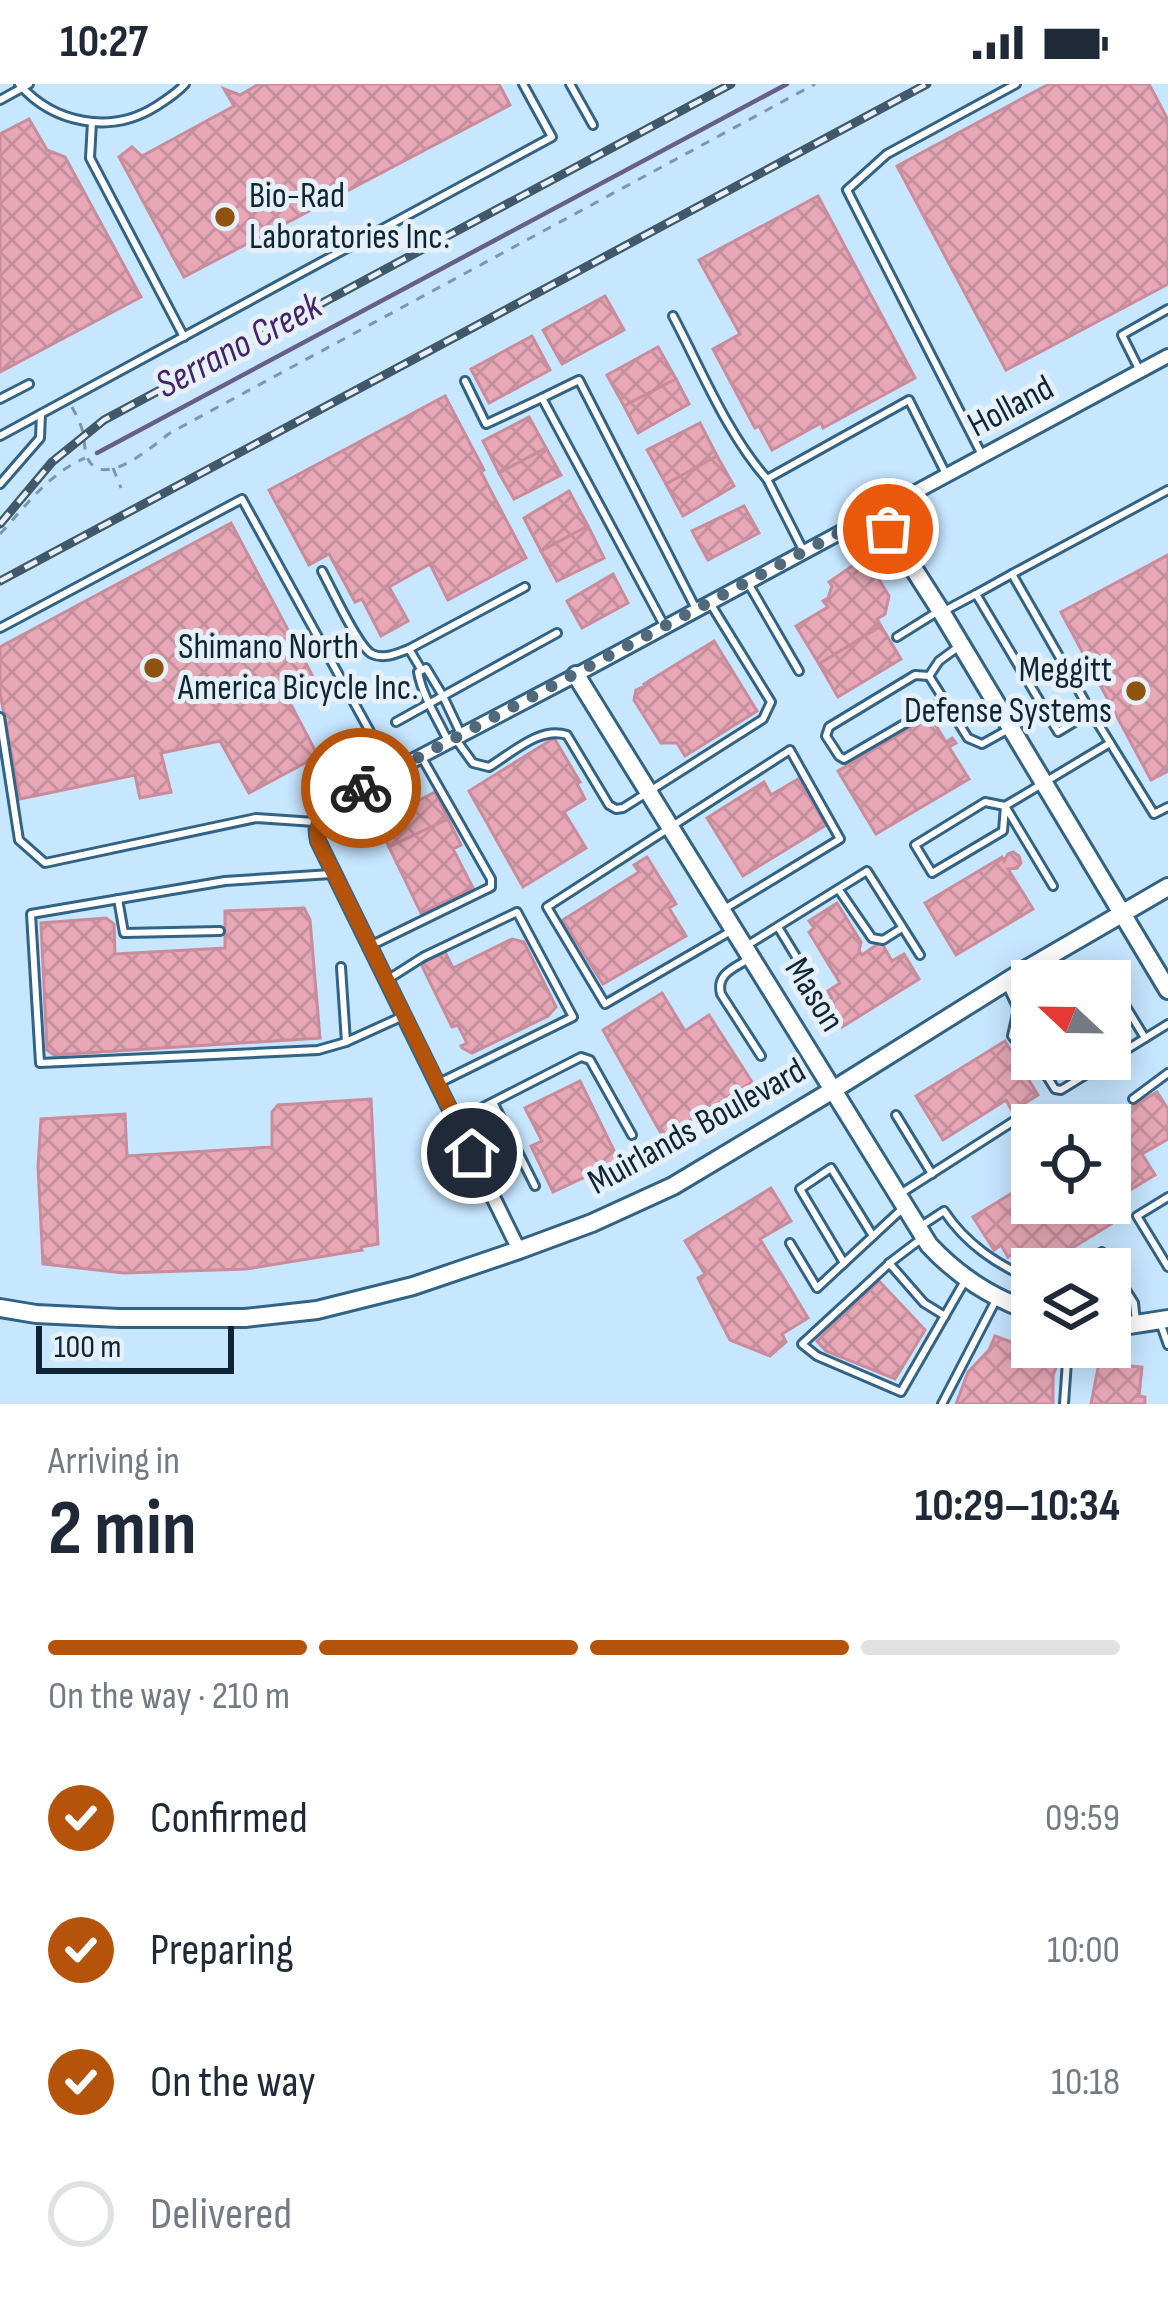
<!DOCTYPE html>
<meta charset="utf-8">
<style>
body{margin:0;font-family:"Sofia Sans Condensed",sans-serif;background:#f2f2f3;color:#1f2937;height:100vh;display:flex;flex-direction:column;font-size:45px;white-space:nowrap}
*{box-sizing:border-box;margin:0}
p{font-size:39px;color:#747a83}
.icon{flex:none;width:66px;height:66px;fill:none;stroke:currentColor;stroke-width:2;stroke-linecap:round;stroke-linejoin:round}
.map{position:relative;height:1320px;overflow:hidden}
.panel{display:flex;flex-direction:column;background:#fff;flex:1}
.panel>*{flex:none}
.needle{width:78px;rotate:292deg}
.buttons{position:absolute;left:1011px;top:876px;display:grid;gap:24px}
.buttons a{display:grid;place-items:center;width:120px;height:120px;border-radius:0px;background:#fff;box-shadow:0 6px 30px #0003;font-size:60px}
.scale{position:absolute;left:36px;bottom:30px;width:198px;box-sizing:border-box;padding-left:12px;border:6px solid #102534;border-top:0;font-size:33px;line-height:42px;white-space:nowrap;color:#102534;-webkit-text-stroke:9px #e6f0f8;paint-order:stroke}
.pin{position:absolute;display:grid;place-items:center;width:102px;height:102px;color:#fff;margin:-51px;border:6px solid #fff;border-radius:50%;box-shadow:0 3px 12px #0007}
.courier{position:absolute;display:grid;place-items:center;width:120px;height:120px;margin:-60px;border:9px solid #b45309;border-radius:50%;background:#fff;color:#222;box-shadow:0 3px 15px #0007}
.headline em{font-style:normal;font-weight:700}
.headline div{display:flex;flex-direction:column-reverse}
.headline{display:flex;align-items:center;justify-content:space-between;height:204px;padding:0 48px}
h1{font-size:78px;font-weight:700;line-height:90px}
.bar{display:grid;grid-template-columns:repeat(4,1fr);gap:18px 12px;align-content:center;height:144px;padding:0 48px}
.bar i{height:15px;border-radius:9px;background:#e0e1e3}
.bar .current{background:#b45309}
.bar p{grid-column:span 4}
ol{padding:0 48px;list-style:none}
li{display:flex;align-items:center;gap:36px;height:132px}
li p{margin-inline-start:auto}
li .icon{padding:12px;border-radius:50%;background:#b45309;color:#fff;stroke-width:4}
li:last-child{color:#747a83}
li i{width:66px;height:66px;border:6px solid #e0e1e3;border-radius:50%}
.status{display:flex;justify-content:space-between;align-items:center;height:84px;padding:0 60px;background:#fff;direction:ltr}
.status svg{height:33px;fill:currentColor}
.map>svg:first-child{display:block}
</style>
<div class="status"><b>10:27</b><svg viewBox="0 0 49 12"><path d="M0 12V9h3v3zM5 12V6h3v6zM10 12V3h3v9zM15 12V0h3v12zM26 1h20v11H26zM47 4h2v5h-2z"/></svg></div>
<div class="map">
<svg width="1168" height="1320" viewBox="0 0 1168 1320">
<defs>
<pattern id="building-cross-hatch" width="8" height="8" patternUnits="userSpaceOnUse" patternTransform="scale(3)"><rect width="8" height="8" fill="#e7a7b7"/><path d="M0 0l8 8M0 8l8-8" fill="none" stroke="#c5909e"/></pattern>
</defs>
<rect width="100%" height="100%" fill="#c7e6ff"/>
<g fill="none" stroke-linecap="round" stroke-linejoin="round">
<!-- stream -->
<polyline stroke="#685e8a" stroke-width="4.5" points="97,369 787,0"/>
</g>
<!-- building -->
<g fill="url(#building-cross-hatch)" stroke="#ca8b9b" stroke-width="3">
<polygon points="499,0 510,21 184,193 119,73 132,63 142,72 234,22 224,5 240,11 259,0"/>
<polygon points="1049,0 1149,0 1168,36 1168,200 1006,286 897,82"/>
<polygon points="29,35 47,66 65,73 141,213 0,288 0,50"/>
<polygon points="818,112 915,294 823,344 821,339 772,366 759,342 755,344 713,265 740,250 699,176"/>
<polygon points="605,212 624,246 562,280 543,246"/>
<polygon points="532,252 550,286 489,319 471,285"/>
<polygon points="658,263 676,295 624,322 607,291"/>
<polygon points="676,295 689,320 638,349 624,322"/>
<polygon points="445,312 484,386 481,388 526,474 448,516 430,480 389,503 408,537 381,552 362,515 355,518 329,470 309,481 269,406"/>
<polygon points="529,333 546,364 499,389 483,357"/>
<polygon points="700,339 717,372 666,400 647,366"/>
<polygon points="546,364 561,391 514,415 499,389"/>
<polygon points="717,372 734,402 683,432 666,400"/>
<polygon points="569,407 588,442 541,467 524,434"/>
<polygon points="744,422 759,449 708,476 692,447"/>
<polygon points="231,439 319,604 290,619 318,672 249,709 220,657 161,669 171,708 140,714 135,691 20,715 0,609 0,563"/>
<polygon points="588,442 604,474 557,497 541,467"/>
<polygon points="1168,471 1168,687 1151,696 1061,528"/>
<polygon points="855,480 872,484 889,512 885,530 877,535 881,542 819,580 796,542 828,523 823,517 828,514 832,502 829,498"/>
<polygon points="613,490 628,519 582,544 567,517"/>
<polygon points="881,542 901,575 838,613 819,580"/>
<polygon points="714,557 757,627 685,672 677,659 661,659 634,616 636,606 645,602 644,600"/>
<polygon points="930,632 946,658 952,654 956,659 949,663 969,695 876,750 838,687"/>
<polygon points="554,654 580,698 577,700 585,715 564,728 586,764 523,803 469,707"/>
<polygon points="798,695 826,741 743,792 707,734 764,698 771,711"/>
<polygon points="435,708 448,735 389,763 377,738"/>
<polygon points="448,735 461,761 453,765 473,804 421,829 389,763"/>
<polygon points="1013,768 1019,772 1021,779 1017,784 1008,785 1033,825 956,871 925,819 1002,773 1004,777 1008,770"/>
<polygon points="647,773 676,820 669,824 686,852 603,900 563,836 639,788 634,781"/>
<polygon points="837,819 861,858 859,867 862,871 881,858 892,877 904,870 919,895 842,943 826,917 832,914 828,907 840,899 809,848 814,844 809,837"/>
<polygon points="304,824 310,836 320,954 54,971 47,966 41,839 106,834 114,840 115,870 225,864 225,827"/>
<polygon points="512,855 524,858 556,923 548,932 472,969 462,964 461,962 467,959 458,941 452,943 421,880 445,868 453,884"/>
<polygon points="662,909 685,947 709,931 752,998 663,1053 603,946"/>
<polygon points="1110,927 1126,954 1110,963"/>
<polygon points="1005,957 1038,1011 1012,1027 1006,1016 943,1056 916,1012"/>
<polygon points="1061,975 1091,975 1069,988"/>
<polygon points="580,997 619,1077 553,1108 531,1062 542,1057 525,1024"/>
<polygon points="1157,1008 1168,1025 1168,1055 1142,1070 1155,1091 1110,1118 1110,1045 1116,1041 1119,1031"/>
<polygon points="371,1015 378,1160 361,1163 362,1166 246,1185 124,1189 43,1180 38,1083 41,1035 125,1030 127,1072 272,1063 272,1028 278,1021"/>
<polygon points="1032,1097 1032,1119 1098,1119 1111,1140 1038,1185 1029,1175 1022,1179 1015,1168 1008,1173 1001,1161 994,1166 973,1133"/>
<polygon points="771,1104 791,1137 760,1155 808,1234 782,1250 786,1258 770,1272 730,1256 698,1194 705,1190 685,1157"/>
<polygon points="879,1197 925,1246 895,1295 826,1267 817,1257"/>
<polygon points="995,1252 1059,1276 1053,1291 1053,1320 956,1320 968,1288 989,1266"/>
<polygon points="1099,1279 1142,1283 1139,1312 1145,1313 1145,1320 1091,1320"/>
</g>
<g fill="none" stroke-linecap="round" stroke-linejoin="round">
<!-- lane casing -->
<g stroke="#326387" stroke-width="12">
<g id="lane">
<path d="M 19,0 C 53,39 110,51 155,23 C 166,16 176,10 185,0"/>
<polyline points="570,0 593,41"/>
<polyline points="0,16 29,0"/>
<polyline points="92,38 90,74 184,253"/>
<path d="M 673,232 C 701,285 727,350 767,395"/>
<polyline points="1140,287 1122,251 1168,225"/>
<polyline points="465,297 486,340 542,314"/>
<polyline points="0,315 29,300"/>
<polyline points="0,352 552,53 523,0"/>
<polyline points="981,369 847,106 887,70 1016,0"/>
<polyline points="0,400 40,354 41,330"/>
<polyline points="803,466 767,395 909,316 945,388"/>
<path d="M 322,487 C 331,503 358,563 372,570 C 384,576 397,569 409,565 L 421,585"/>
<polyline points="1012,490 1168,406"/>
<polyline points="748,499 799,587"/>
<polyline points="976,510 1012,490 1091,628"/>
<polyline points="946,526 976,510 1058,648 1091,628 1154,730 1168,723"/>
<polyline points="665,543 542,314 579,296 695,523"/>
<polyline points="0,544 242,415 390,684"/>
<polyline points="897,553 937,528"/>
<polyline points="958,563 939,577 929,592 968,654 982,660 1009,645"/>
<polyline points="409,565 525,503"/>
<polyline points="929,592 915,591 829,643 826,652 839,672 844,675 945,616"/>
<polyline points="0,633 19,756 45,779 256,734 315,738"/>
<path d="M 396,638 L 443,612 L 426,584 L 418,588 C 422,611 437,634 447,655"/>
<polyline points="460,648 443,612 557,549"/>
<path d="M 457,657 L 473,679 L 489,683 C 512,669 540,642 567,651 L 609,721 L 616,725 L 623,724 L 763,635 L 771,618 L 710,519"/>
<polyline points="331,790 225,797 31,830 40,979 318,966 346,958"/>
<polyline points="1053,802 1005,722 1003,747 932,789 915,761 985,718 1005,722 1110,659"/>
<polyline points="839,806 872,854 883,856 902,844"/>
<polyline points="118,815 124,849 220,847"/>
<polyline points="726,824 840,755 790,666 547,823 605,920 731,847"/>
<polyline points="778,843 814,902"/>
<polyline points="748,861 867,787 920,871"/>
<polyline points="370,862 491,803 491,795 421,672"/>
<path d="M 747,876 C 732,885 716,891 721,910 L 761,972"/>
<polyline points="341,883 346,958 401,933"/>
<polyline points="1109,895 1145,954"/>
<polyline points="387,896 423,873 517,828 573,933 439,999"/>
<polyline points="1007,902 1018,925 1012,952 1015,956 1024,956 1032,969"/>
<polyline points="1036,975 1055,1005 1061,1006 1168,940"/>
<polyline points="1133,1015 1168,989"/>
<polyline points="494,1020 535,1102"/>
<polyline points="896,1031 932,1090"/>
<polyline points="456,1037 581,973 590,976 632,1051"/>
<polyline points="900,1110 1028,1028"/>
<polyline points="1168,1113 1137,1132 1168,1183"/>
<path d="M 921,1142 L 944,1127 C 966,1160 996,1180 1032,1196"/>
<polyline points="921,1155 892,1177 802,1260 817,1272 901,1308 966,1195"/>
<polyline points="790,1159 817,1204 901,1126"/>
<polyline points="844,1179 800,1105 831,1084 873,1152"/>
<polyline points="889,1179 924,1219 945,1232"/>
<polyline points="1076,1185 1102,1168 1134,1219 1136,1238"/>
<polyline points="1161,1241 1168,1261"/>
<polyline points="942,1320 996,1216"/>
<polyline points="1064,1320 1068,1263"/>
</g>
</g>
<!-- street casing -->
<g stroke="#326387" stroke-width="18">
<path id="street" d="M 519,1166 L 318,757 C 314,740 318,732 330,720 L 576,591 L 1168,272"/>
</g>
<!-- secondary casing -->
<g stroke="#326387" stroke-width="22">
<g id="secondary">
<polyline points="878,429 942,529 1168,906"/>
<path d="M 576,591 L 929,1161 C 959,1193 991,1213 1032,1228"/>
<polyline points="0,1224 36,1230 119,1234 245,1234 317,1226 413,1202 519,1166 592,1139 673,1102 833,1006 1020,889 1168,803"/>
<polyline points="1110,1244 1168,1235"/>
</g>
</g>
<!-- path -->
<g stroke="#7d98ad" stroke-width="3" stroke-dasharray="9 9" stroke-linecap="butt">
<path d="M 72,323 C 76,331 81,339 83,349 C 85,358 84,369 89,377 C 106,404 154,361 170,349 L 815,0"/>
<polyline points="113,384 121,404"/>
<path d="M 0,450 C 27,421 48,390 85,374"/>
</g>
<!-- lane -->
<use href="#lane" stroke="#fff" stroke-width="6"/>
<!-- street -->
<use href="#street" stroke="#fff" stroke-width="12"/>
<!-- secondary -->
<use href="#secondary" stroke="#fff" stroke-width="16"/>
<!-- rail casing -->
<g stroke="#405869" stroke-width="9">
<g id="rail">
<polyline points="0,440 52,378 104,336 731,0"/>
<polyline points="0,497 927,0"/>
</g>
</g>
<!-- rail -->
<use href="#rail" stroke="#e6f0f8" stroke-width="4.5" stroke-dasharray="14" stroke-linecap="butt"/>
</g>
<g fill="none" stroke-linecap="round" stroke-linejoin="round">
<!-- done -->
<polyline stroke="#50697b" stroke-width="12" stroke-dasharray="0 21.6" points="361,704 878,428 888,445"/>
<!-- route -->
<path stroke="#b45309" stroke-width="15" d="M 361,704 C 337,717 312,725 318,757 L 472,1069"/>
</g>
<!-- markers -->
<g fill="#8e5310" stroke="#e6f0f8" stroke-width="4.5">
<circle cx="225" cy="133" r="12"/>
<circle cx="154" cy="584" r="12"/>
<circle cx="1136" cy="607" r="12"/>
</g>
<g text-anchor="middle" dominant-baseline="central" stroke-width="10" stroke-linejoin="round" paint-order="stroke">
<!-- poi labels -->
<g font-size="36" fill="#102534" stroke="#e6f0f8" text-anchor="start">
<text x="249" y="112">Bio-Rad<tspan x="249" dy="41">Laboratories Inc.</tspan></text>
<text x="178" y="563">Shimano North<tspan x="178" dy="41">America Bicycle Inc.</tspan></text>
<text x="1112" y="586" text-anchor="end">Meggitt<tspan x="1112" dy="41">Defense Systems</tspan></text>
</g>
<!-- street labels -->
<g font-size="36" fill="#102534" stroke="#e6f0f8">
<text transform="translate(1011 323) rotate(-28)">Holland</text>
<text transform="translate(814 911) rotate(58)">Mason</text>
<text transform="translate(697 1043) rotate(-29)">Muirlands Boulevard</text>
</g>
<!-- water labels -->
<g font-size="39" font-style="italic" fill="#442368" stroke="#e6f0f8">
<text transform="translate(239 262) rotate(-28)">Serrano Creek</text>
</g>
</g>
</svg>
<div class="buttons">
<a><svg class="needle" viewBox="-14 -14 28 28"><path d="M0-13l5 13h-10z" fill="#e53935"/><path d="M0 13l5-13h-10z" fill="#747a83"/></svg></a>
<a><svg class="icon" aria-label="locate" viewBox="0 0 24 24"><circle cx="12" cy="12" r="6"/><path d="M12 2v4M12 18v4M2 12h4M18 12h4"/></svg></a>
<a><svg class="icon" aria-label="layers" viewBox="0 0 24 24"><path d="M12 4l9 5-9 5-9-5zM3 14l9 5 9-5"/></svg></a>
</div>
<div class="scale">100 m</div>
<div class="pin" style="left:888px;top:445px;background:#ea580c"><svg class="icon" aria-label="bag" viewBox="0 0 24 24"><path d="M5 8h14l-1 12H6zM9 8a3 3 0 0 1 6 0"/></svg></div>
<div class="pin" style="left:472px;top:1069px;background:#1f2937"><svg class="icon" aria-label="home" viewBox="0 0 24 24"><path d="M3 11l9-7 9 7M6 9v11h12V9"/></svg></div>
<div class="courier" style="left:361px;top:704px"><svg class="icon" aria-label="bike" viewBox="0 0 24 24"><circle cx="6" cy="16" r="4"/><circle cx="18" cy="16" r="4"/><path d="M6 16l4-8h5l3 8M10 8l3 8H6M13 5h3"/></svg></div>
</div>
<section class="panel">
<div class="headline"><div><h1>2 min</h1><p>Arriving in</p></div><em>10:29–10:34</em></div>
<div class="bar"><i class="current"></i><i class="current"></i><i class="current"></i><i></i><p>On the way · 210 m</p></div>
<ol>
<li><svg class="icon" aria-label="check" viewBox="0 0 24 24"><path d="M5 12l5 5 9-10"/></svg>Confirmed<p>09:59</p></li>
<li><svg class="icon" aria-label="check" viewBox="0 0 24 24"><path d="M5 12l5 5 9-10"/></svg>Preparing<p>10:00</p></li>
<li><svg class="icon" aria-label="check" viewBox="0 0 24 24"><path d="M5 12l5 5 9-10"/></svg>On the way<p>10:18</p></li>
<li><i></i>Delivered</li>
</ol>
</section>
